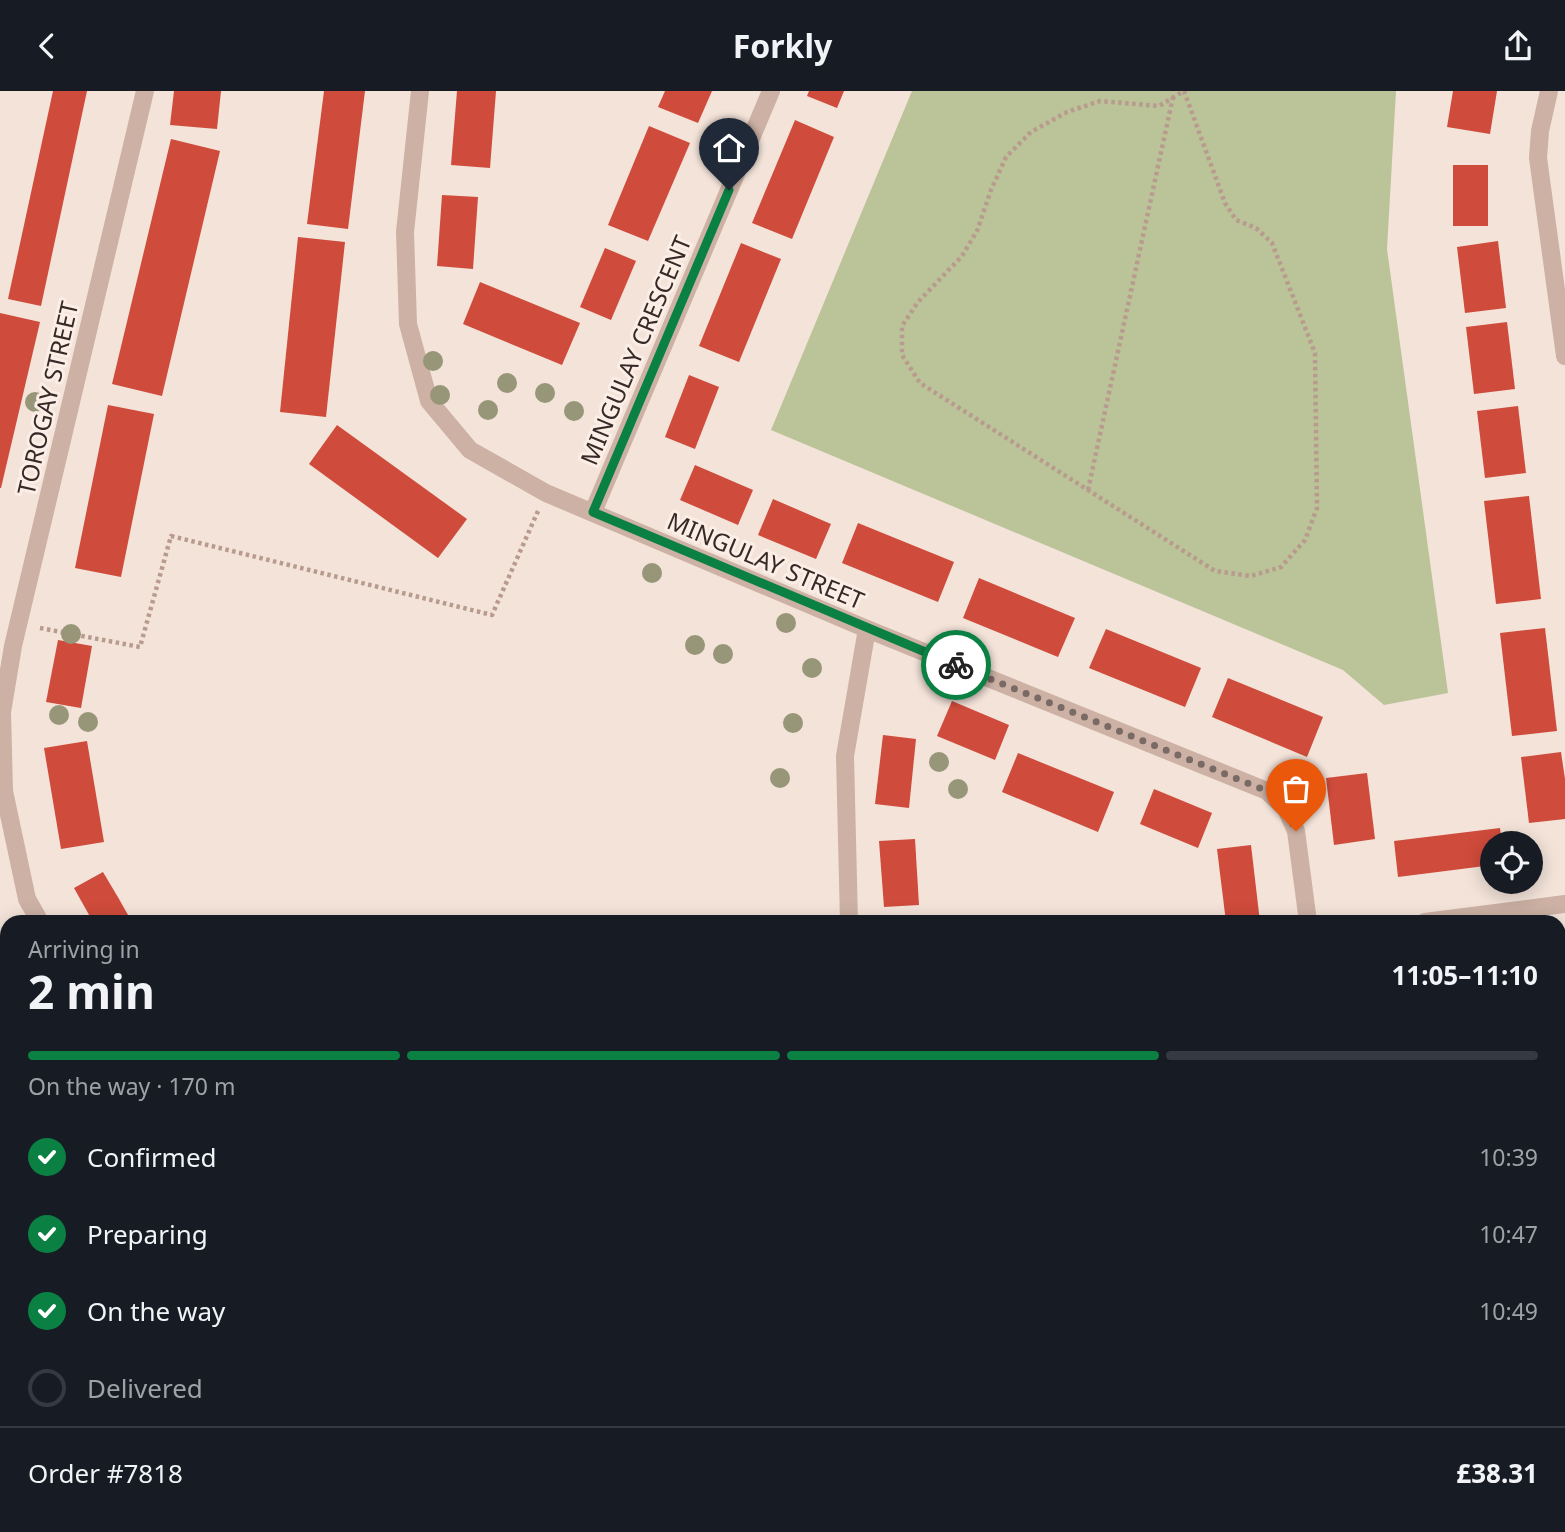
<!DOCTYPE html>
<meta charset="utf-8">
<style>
body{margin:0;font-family:"Noto Sans",sans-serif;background:#20242c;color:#f1f3f6;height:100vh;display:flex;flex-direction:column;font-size:26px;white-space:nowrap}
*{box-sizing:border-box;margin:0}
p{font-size:23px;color:#9ea1a6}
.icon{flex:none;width:38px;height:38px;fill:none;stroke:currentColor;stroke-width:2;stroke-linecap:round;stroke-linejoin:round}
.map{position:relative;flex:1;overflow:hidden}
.drawer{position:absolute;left:0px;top:824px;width:1566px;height:618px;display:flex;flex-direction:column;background:#171b24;border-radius:21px 21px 0 0;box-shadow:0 4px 18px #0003}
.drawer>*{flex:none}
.controls{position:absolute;left:1480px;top:740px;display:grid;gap:14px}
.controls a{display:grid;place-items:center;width:63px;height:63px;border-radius:50%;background:#171b24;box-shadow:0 4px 18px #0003;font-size:35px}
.pin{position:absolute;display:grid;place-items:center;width:60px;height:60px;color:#fff;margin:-72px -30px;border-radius:50% 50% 50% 0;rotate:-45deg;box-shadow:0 0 7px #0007}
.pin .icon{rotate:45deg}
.courier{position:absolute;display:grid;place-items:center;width:70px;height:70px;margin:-35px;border:5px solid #0b8043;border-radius:50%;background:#fff;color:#222;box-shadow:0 2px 9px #0007}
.headline em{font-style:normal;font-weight:700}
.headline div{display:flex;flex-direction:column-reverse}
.headline{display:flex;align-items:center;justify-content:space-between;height:119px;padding:0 28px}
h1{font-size:46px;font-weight:700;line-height:52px}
.bar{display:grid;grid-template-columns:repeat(4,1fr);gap:10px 7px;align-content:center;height:84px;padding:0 28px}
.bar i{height:9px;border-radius:5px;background:#363941}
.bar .on{background:#0b8043}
.bar p{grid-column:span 4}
.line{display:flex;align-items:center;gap:18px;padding:0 28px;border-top:2px solid #363941}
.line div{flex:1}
ol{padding:0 28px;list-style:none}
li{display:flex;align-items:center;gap:21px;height:77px}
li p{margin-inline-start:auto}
li .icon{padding:7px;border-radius:50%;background:#0b8043;color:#fff;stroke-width:4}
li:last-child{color:#9ea1a6}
li i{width:38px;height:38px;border:4px solid #363941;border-radius:50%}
header{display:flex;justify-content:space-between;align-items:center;height:91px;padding:0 28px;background:#171b24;font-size:32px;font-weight:700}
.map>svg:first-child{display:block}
</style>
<header><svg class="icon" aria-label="back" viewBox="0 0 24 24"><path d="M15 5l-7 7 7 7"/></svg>Forkly<svg class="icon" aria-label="share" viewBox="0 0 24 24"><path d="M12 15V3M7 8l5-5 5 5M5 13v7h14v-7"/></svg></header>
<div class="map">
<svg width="1565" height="1441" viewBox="0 0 1565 1441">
<rect width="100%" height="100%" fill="#f3e3d9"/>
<!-- green -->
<g fill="#bbc398">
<polygon points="912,0 1396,0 1387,158 1448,602 1384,614 1343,579 771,339"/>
<polygon points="1559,1370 1565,1370 1565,1441 920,1441 1005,1435 1559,1435"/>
<polygon points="127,1435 375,1435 406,1441 138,1441"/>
</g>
<!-- building -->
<g fill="#cf4b3b">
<polygon points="53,0 87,0 41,215 8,208"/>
<polygon points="174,0 221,0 217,38 170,34"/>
<polygon points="324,0 365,0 348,138 307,133"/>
<polygon points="457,0 496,0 490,77 451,74"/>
<polygon points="665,0 712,0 698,32 658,16"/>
<polygon points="809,0 844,0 837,17 807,5"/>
<polygon points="1453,0 1497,0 1490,43 1447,36"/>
<polygon points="795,29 834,46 792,148 752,132"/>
<polygon points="649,35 690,52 648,150 608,134"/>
<polygon points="171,48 220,60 162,305 112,293"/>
<rect x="1453" y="74" width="35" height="61"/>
<polygon points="442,104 478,106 473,178 437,175"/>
<polygon points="298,146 345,151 326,326 280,321"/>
<polygon points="1498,150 1506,217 1465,222 1457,156"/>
<polygon points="741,152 781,168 739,271 699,255"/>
<polygon points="605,157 636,170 611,229 580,216"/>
<polygon points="480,191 580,232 562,274 463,233"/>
<polygon points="0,222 40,231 1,397 0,397"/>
<polygon points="1507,231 1515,298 1474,303 1466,236"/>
<polygon points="689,284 719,296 695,358 665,346"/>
<polygon points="108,314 154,323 121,486 75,477"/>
<polygon points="1518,315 1526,382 1485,387 1477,320"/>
<polygon points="337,334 467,428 438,467 309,373"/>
<polygon points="695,374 753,399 738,434 680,409"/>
<polygon points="1529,405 1541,508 1496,513 1484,410"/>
<polygon points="773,408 831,433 816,468 758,444"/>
<polygon points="858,432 954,471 938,511 842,472"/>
<polygon points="979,487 1075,527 1058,566 963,527"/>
<polygon points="1545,537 1557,640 1512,645 1500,542"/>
<polygon points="1106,538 1201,577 1185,616 1089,577"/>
<polygon points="58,549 92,555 81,617 46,611"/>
<polygon points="1228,587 1323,626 1307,666 1212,626"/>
<polygon points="952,610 1009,634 995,669 937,645"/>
<polygon points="883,644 916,648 909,717 875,713"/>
<polygon points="87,650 104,751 61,758 44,657"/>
<polygon points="1561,661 1565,688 1565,728 1529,732 1521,666"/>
<polygon points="1018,662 1114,701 1098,741 1002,701"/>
<polygon points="1367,682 1375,748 1334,754 1326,687"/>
<polygon points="1154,698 1212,722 1198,757 1140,733"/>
<polygon points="1500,737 1502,752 1493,752 1493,774 1398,786 1394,750"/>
<polygon points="915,748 919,814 884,816 879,750"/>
<polygon points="1251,754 1260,831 1226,831 1217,758"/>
<polygon points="103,781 119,808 132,831 93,831 74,797"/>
<polygon points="1565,886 1565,978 1563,978 1559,947 1559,887"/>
<polygon points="0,986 7,988 7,1024 0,1023"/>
<polygon points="1565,1131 1565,1173 1559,1168 1559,1137"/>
<polygon points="9,1435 52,1435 56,1441 12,1441"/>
</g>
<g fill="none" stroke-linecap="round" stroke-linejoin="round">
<!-- path -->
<g stroke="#b89b8e" stroke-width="4.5" stroke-dasharray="3.5 3.5" stroke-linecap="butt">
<polyline points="1184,0 1225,112 1236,129 1256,137 1272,152 1315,262 1317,417 1305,449 1281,476 1251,485 1215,480 920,292 902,264 902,235 918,211 962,165 977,140 991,99 1006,66 1031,41 1067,21 1100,10 1159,15 1184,0"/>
<polyline points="1088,399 1173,6"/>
<polyline points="40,537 140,556 171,445 492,524 538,420"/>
<polyline points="0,931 7,899"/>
<polyline points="0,956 7,958"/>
</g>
<!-- street -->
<g stroke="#ccb1a4" stroke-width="18">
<polyline points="420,0 405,141 408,233 429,310 470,359 546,402 867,538 1267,700 1286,718 1296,740 1308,831"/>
<polyline points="1549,0 1540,40 1538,67 1565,265"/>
<polyline points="593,421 771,0"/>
<polyline points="40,831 27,808 4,700 2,621 13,555 145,0"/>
<polyline points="849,831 845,665 867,538"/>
<polyline points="1425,831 1565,813"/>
<polyline points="1559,1238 1565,1236"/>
<polyline points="0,1245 7,1248"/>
<polyline points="0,1289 7,1292"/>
<polyline points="1559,1292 1565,1290"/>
<polyline points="0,1341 7,1322"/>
</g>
</g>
<!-- trees -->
<g fill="#979678">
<circle cx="433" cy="270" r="10"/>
<circle cx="507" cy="292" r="10"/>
<circle cx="545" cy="302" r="10"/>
<circle cx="440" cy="304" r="10"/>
<circle cx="35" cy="311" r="10"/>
<circle cx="488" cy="319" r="10"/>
<circle cx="574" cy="320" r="10"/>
<circle cx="652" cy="482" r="10"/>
<circle cx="786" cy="532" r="10"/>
<circle cx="71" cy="543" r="10"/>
<circle cx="695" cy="554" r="10"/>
<circle cx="723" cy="563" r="10"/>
<circle cx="812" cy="577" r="10"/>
<circle cx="59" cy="624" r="10"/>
<circle cx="88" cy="631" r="10"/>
<circle cx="793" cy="632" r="10"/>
<circle cx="939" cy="671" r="10"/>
<circle cx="780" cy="687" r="10"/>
<circle cx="958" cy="698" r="10"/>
</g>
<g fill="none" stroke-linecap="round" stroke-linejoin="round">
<!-- done -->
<polyline stroke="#796a65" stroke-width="7" stroke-dasharray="0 12.6" points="956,574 1267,700 1286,718 1296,740"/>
<!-- route -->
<polyline stroke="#0b8043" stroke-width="9" points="729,99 593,421 956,574"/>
</g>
<g text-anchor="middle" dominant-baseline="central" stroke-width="6" stroke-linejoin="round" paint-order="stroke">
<!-- street labels -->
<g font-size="24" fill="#372926" stroke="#fbeee6">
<text transform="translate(635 259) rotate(-67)">MINGULAY CRESCENT</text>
<text transform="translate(47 307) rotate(-77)">TOROGAY STREET</text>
<text transform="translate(766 469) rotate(23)">MINGULAY STREET</text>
</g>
</g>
</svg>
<div class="controls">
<a><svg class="icon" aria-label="locate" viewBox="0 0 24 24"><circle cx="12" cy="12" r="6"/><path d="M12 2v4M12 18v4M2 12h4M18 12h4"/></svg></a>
</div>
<div class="pin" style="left:1296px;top:740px;background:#ea580c"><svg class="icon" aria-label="bag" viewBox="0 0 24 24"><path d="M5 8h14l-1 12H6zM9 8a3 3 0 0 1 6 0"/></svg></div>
<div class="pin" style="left:729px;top:99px;background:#1f2937"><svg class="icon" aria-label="home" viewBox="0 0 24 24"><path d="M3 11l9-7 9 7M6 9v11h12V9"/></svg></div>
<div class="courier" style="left:956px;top:574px"><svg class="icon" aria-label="bike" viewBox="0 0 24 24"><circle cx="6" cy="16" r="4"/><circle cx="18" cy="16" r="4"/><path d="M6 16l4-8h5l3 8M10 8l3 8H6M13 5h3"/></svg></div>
<section class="drawer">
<div class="headline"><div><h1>2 min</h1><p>Arriving in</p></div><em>11:05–11:10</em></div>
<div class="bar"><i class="on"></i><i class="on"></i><i class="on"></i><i></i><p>On the way · 170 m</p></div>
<ol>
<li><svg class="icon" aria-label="check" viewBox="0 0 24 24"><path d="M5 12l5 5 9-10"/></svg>Confirmed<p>10:39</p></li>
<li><svg class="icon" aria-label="check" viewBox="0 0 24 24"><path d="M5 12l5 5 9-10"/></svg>Preparing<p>10:47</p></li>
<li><svg class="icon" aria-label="check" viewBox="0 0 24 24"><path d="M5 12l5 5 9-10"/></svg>On the way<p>10:49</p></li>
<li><i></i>Delivered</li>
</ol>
<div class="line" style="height:91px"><div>Order #7818</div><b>£38.31</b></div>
</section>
</div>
